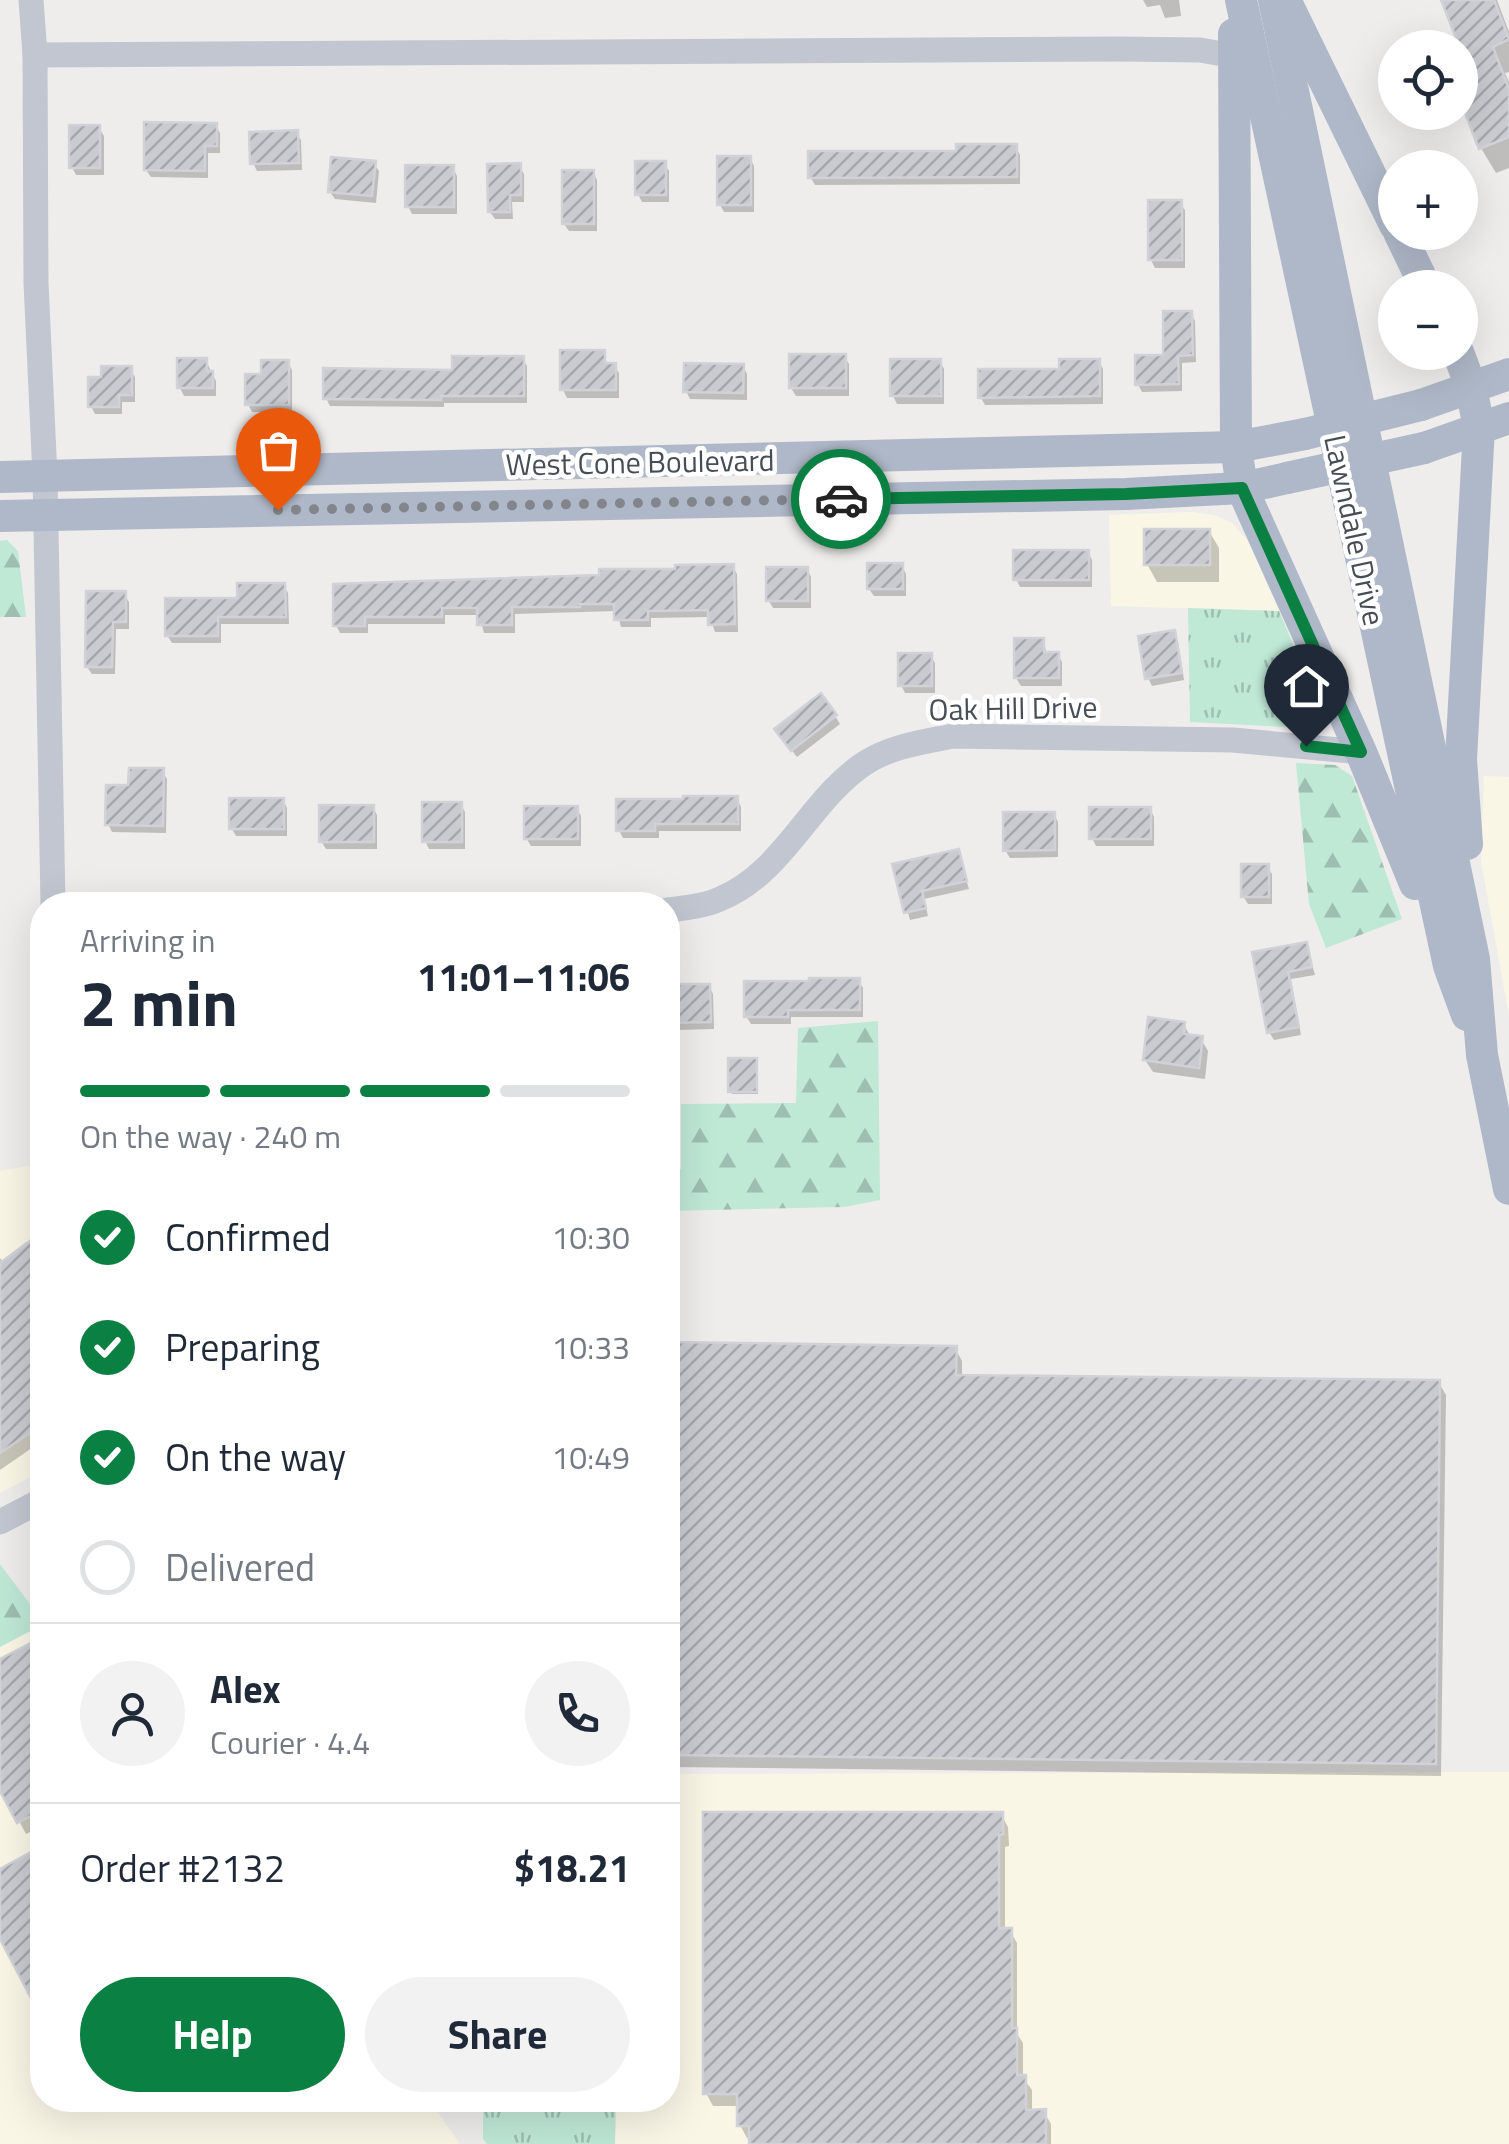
<!DOCTYPE html>
<meta charset="utf-8">
<style>
body{margin:0;font-family:"Titillium Web",sans-serif;background:#f2f2f3;color:#1f2937;height:100vh;display:flex;flex-direction:column;font-size:38px;white-space:nowrap}
*{box-sizing:border-box;margin:0}
p{font-size:32px;color:#747a83}
.icon{flex:none;width:55px;height:55px;fill:none;stroke:currentColor;stroke-width:2;stroke-linecap:round;stroke-linejoin:round}
.map{position:relative;flex:1;overflow:hidden}
.panel{position:absolute;left:30px;top:892px;width:650px;height:1220px;display:flex;flex-direction:column;background:#fff;border-radius:40px;box-shadow:0 10px 40px #0002}
.panel>*{flex:none}
.tools{position:absolute;left:1378px;top:30px;display:grid;gap:20px}
.tools a{display:grid;place-items:center;width:100px;height:100px;border-radius:50%;background:#fff;box-shadow:0 10px 40px #0002;font-size:50px}
.pin{position:absolute;display:grid;place-items:center;width:85px;height:85px;color:#fff;margin:-102px -42px;border-radius:50% 50% 50% 0;rotate:-45deg;box-shadow:0 0 10px #0007}
.pin .icon{rotate:45deg}
.courier{position:absolute;display:grid;place-items:center;width:100px;height:100px;margin:-50px;border:8px solid #0b8043;border-radius:50%;background:#fff;color:#222;box-shadow:0 2px 12px #0007}
.head em{font-style:normal;font-weight:700}
.head div{display:flex;flex-direction:column-reverse}
.head{display:flex;align-items:center;justify-content:space-between;height:170px;padding:0 50px}
h1{font-size:65px;font-weight:700;line-height:75px}
.bar{display:grid;grid-template-columns:repeat(4,1fr);gap:15px 10px;align-content:center;height:120px;padding:0 50px}
.bar i{height:12px;border-radius:8px;background:#e0e1e3}
.bar .current{background:#0b8043}
.bar p{grid-column:span 4}
.line{display:flex;align-items:center;gap:25px;padding:0 50px;border-top:2px solid #e0e1e3}
.line div{flex:1}
.round{display:grid;place-items:center;flex:none;width:105px;height:105px;border-radius:52px;background:#f2f2f3}
ol{padding:0 50px;list-style:none}
li{display:flex;align-items:center;gap:30px;height:110px}
li p{margin-inline-start:auto}
li .icon{padding:10px;border-radius:50%;background:#0b8043;color:#fff;stroke-width:4}
li:last-child{color:#747a83}
li i{width:55px;height:55px;border:5px solid #e0e1e3;border-radius:50%}
.action{display:flex;gap:20px;margin-top:auto;padding:20px 50px}
.action a{flex:1;height:115px;border-radius:60px;background:#0b8043;color:#fff;font-size:40px;font-weight:700;line-height:115px;text-align:center}
.action a+a{background:#f2f2f3;color:#1f2937}
.map>svg:first-child{display:block}
</style>
<div class="map">
<svg width="1509" height="2144" viewBox="0 0 1509 2144">
<defs>
<pattern id="grass-tufts" width="24" height="20" patternUnits="userSpaceOnUse" patternTransform="scale(2.5)"><rect width="24" height="20" fill="#bfe8d5"/><path d="M3 7l-1-3M5 7V3M7 7l1-3M15 17l-1-3M17 17v-4M19 17l1-3" fill="none" stroke="#9dbeb0"/></pattern>
<pattern id="forest-firs" width="22" height="20" patternUnits="userSpaceOnUse" patternTransform="scale(2.5)"><rect width="22" height="20" fill="#bfe8d5"/><path d="M5 1l3.5 6h-7zM16 11l3.5 6h-7z" fill="#9dbeb0"/></pattern>
<pattern id="building-hatch" width="6" height="6" patternUnits="userSpaceOnUse" patternTransform="scale(2.5)"><rect width="6" height="6" fill="#cacbd0"/><path d="M-1 1l2-2M0 6l6-6M5 7l2-2" fill="none" stroke="#a6a7ac"/></pattern>
</defs>
<rect width="100%" height="100%" fill="#efedec"/>
<!-- commercial -->
<g fill="#f9f6e6">
<polygon points="1192,512 1214,515 1232,523 1248,541 1279,611 1111,606 1109,515"/>
<polygon points="1484,776 1509,777 1509,1016 1481,861"/>
<polygon points="29,1166 42,1201 42,1471 0,1493 0,1171"/>
<polygon points="42,1625 42,2100 429,2100 460,2144 0,2144 0,1647"/>
<polygon points="1509,1772 1509,2144 615,2144 616,2100 668,2100 668,1774"/>
</g>
<!-- grass -->
<g fill="url(#grass-tufts)">
<polygon points="1188,608 1279,611 1315,697 1303,724 1285,727 1190,722"/>
<polygon points="483,2100 616,2100 615,2144 487,2144 483,2139"/>
</g>
<!-- forest -->
<g fill="url(#forest-firs)">
<polygon points="7,540 18,551 26,617 0,617 0,541"/>
<polygon points="1296,763 1335,765 1352,776 1402,919 1326,948 1309,904"/>
<polygon points="878,1021 880,1200 844,1207 668,1211 668,1170 681,1169 681,1104 796,1103 798,1028"/>
<polygon points="0,1564 42,1620 42,1625 0,1647"/>
</g>
<!-- shadow -->
<g fill="#0003">
<polygon points="1143,0 1179,0 1181,16 1165,18 1160,5 1147,7"/>
<polygon points="1443,0 1497,0 1509,32 1509,72 1505,73 1509,82 1509,168 1496,173 1481,148 1460,93 1460,61 1466,59"/>
<polygon points="216,126 220,133 220,153 208,153 208,178 151,177 146,170"/>
<polygon points="99,128 104,136 104,175 76,175 72,167"/>
<polygon points="296,133 301,140 302,170 257,171 253,163"/>
<polygon points="1016,147 1020,155 1020,184 815,185 811,178"/>
<polygon points="750,158 754,166 754,212 724,212 720,205"/>
<polygon points="664,163 669,171 669,202 642,202 638,194"/>
<polygon points="374,164 379,171 376,203 335,199 330,192"/>
<polygon points="519,166 524,174 524,202 512,202 513,219 495,219 490,212"/>
<polygon points="453,168 457,176 457,214 412,214 408,206"/>
<polygon points="593,172 597,180 597,231 569,231 564,224"/>
<polygon points="1180,203 1185,210 1185,268 1155,268 1151,260"/>
<polygon points="1191,314 1195,321 1196,362 1182,363 1182,391 1142,392 1138,384 1166,357"/>
<polygon points="603,352 608,365 614,365 619,373 619,398 567,398 563,390"/>
<polygon points="844,356 849,364 849,396 796,396 791,388"/>
<polygon points="522,358 527,366 527,403 444,403 444,407 330,406 326,398"/>
<polygon points="206,361 216,381 216,396 184,396 180,388"/>
<polygon points="940,361 944,369 944,404 897,404 893,396"/>
<polygon points="1099,361 1103,369 1103,404 985,405 981,398"/>
<polygon points="288,363 292,370 292,412 252,412 248,404 263,376"/>
<polygon points="743,366 747,374 747,400 690,399 686,391"/>
<polygon points="130,369 135,377 135,402 122,402 122,414 95,414 91,406 104,379"/>
<polygon points="1209,531 1219,548 1219,582 1157,582 1147,564"/>
<polygon points="1088,552 1092,560 1092,587 1020,587 1016,579"/>
<polygon points="902,566 906,574 906,596 874,596 869,589"/>
<polygon points="733,567 737,574 738,632 715,632 710,617 651,618 651,627 621,627 617,611 515,614 515,633 484,633 479,615 445,615 445,624 368,624 368,633 340,633 336,625 336,586 601,577"/>
<polygon points="807,569 811,577 811,608 773,608 769,601"/>
<polygon points="283,585 288,593 289,624 221,624 221,643 172,643 167,635 239,600"/>
<polygon points="124,594 129,602 129,629 116,629 115,674 92,674 87,667"/>
<polygon points="1173,633 1178,641 1184,680 1152,686 1148,678"/>
<polygon points="1043,640 1047,654 1057,654 1062,662 1062,686 1021,686 1016,678"/>
<polygon points="930,655 935,663 935,693 905,693 901,685"/>
<polygon points="835,716 840,724 797,757 782,738"/>
<polygon points="162,771 167,779 166,833 112,832 108,824 131,788"/>
<polygon points="737,799 741,807 741,831 659,831 659,838 623,838 619,830"/>
<polygon points="283,800 287,808 287,836 236,836 232,829"/>
<polygon points="461,805 465,812 465,849 429,849 425,841"/>
<polygon points="373,807 377,815 377,849 326,849 321,841"/>
<polygon points="577,808 581,816 581,846 531,846 526,838"/>
<polygon points="1150,809 1154,817 1154,846 1096,846 1092,838"/>
<polygon points="1054,814 1058,822 1058,857 1010,858 1005,850"/>
<polygon points="958,852 969,889 924,899 928,916 910,920 895,866"/>
<polygon points="1267,867 1272,874 1272,904 1248,904 1243,896"/>
<polygon points="1306,944 1315,975 1291,979 1301,1035 1274,1040 1269,1032 1255,954"/>
<polygon points="859,981 863,988 863,1017 791,1017 791,1024 751,1024 746,1016"/>
<polygon points="709,986 713,994 714,1029 677,1030 672,1022"/>
<polygon points="1183,1024 1191,1037 1201,1039 1208,1051 1205,1079 1153,1072 1145,1060"/>
<polygon points="756,1061 758,1094 732,1094 730,1091"/>
<polygon points="35,1240 42,1250 42,1441 0,1470 0,1258 4,1263"/>
<polygon points="668,1344 955,1348 962,1361 962,1377 1439,1383 1446,1395 1441,1776 668,1767"/>
<polygon points="30,1647 42,1669 42,1826 26,1834 0,1785 0,1662"/>
<polygon points="1001,1814 1008,1827 1009,1846 1005,1847 1005,1931 1010,1931 1017,1943 1017,2034 1023,2043 1023,2078 1032,2090 1032,2112 1044,2112 1051,2124 1051,2144 752,2144 752,2138 747,2138 740,2125 740,2106 713,2106 706,2093"/>
<polygon points="42,1849 42,2014 0,1934 0,1872"/>
</g>
<!-- building -->
<g fill="url(#building-hatch)" stroke="#d1d2d7" stroke-width="2.5">
<polygon points="1441,0 1494,0 1509,39 1493,47 1509,89 1509,137 1479,149 1460,100 1460,48"/>
<polygon points="144,122 217,123 217,146 205,146 205,171 144,170"/>
<rect x="69" y="125" width="31" height="43"/>
<polygon points="298,130 299,163 250,164 249,132"/>
<polygon points="956,144 1017,144 1017,177 808,178 808,151 956,151"/>
<rect x="717" y="156" width="34" height="49"/>
<polygon points="331,157 376,161 372,196 328,192"/>
<rect x="635" y="161" width="31" height="34"/>
<polygon points="521,163 521,195 510,195 510,212 488,212 487,164"/>
<rect x="405" y="165" width="49" height="42"/>
<rect x="562" y="170" width="32" height="54"/>
<rect x="1148" y="200" width="34" height="60"/>
<polygon points="1163,311 1192,311 1193,355 1178,356 1179,384 1135,385 1135,355 1163,355"/>
<polygon points="560,350 605,350 605,363 616,363 616,390 560,390"/>
<rect x="789" y="354" width="57" height="34"/>
<polygon points="452,356 524,356 524,396 441,396 441,400 323,399 323,368 452,370"/>
<polygon points="177,358 207,358 207,371 213,371 213,388 177,388"/>
<rect x="890" y="359" width="51" height="37"/>
<polygon points="1059,359 1100,359 1100,396 978,398 978,369 1059,369"/>
<polygon points="261,360 289,360 289,405 245,405 245,374 261,374"/>
<polygon points="684,363 744,364 743,393 683,392"/>
<polygon points="101,366 132,366 132,395 119,395 119,407 88,407 88,377 101,377"/>
<rect x="1144" y="529" width="66" height="36"/>
<rect x="1013" y="550" width="76" height="30"/>
<rect x="867" y="563" width="36" height="26"/>
<polygon points="734,564 735,624 708,625 708,610 648,611 648,620 614,620 614,604 580,604 580,607 512,607 512,625 477,625 477,608 442,608 442,617 365,617 365,626 333,626 333,584 599,575 599,569 675,569 675,565"/>
<rect x="766" y="567" width="42" height="34"/>
<polygon points="237,583 285,583 286,617 218,617 218,636 165,636 165,598 237,598"/>
<polygon points="86,591 126,591 126,622 113,622 112,667 85,667"/>
<polygon points="1175,630 1182,673 1145,679 1138,636"/>
<polygon points="1014,638 1044,638 1044,652 1059,652 1059,678 1014,678"/>
<rect x="898" y="653" width="34" height="33"/>
<polygon points="821,693 837,715 791,751 774,729"/>
<polygon points="129,768 164,768 163,826 105,825 106,785 128,785"/>
<polygon points="683,796 738,796 738,824 655,824 655,831 616,831 616,799 683,799"/>
<rect x="229" y="798" width="55" height="31"/>
<rect x="422" y="802" width="40" height="40"/>
<rect x="319" y="805" width="55" height="37"/>
<rect x="524" y="806" width="54" height="33"/>
<rect x="1089" y="807" width="62" height="32"/>
<polygon points="1003,812 1055,812 1055,850 1003,851"/>
<polygon points="959,849 967,881 922,891 926,908 904,913 892,864"/>
<rect x="1241" y="864" width="28" height="33"/>
<polygon points="1307,942 1312,967 1288,972 1299,1027 1267,1033 1252,952"/>
<polygon points="809,978 860,978 860,1010 788,1010 788,1017 744,1017 744,981 809,981"/>
<polygon points="669,984 710,984 711,1022 670,1023"/>
<polygon points="1148,1017 1185,1022 1184,1034 1203,1036 1199,1068 1143,1060"/>
<rect x="728" y="1058" width="29" height="34"/>
<polygon points="35,1237 42,1246 42,1425 0,1453 0,1263"/>
<polygon points="668,1342 957,1346 956,1375 1440,1380 1436,1764 668,1755"/>
<polygon points="31,1643 42,1666 42,1810 17,1823 0,1791 0,1659"/>
<polygon points="703,1812 1003,1812 1003,1834 999,1835 999,1928 1012,1928 1012,2028 1017,2028 1017,2075 1026,2075 1026,2110 1046,2109 1046,2144 749,2144 749,2126 737,2126 737,2094 703,2094"/>
<polygon points="42,1846 42,2019 0,1939 0,1869"/>
</g>
<g fill="none" stroke-linecap="round" stroke-linejoin="round">
<!-- minor -->
<g stroke="#c1c6d0" stroke-width="25">
<polyline points="31,0 35,55 36,283 45,476 53,905"/>
<polyline points="35,55 1120,49 1200,50 1234,56"/>
<path d="M 668,910 C 684,908 705,906 720,899 C 784,873 809,800 865,763 C 892,746 923,742 953,736 L 1233,740 L 1361,752"/>
<polyline points="0,1522 42,1500"/>
</g>
<!-- major -->
<g stroke="#afb8c8" stroke-width="32">
<polyline points="1241,0 1449,966 1467,1015"/>
<polyline points="1274,0 1474,959 1482,1055 1509,1189"/>
<polyline points="1287,4 1395,225"/>
<polyline points="1234,34 1236,447 1242,488 1361,752 1415,884"/>
<polyline points="1399,232 1426,288"/>
<polyline points="1458,352 1471,387 1479,428 1461,759 1467,844"/>
<polyline points="1421,405 1509,374"/>
<polyline points="1424,448 1509,418"/>
<polyline points="0,477 1236,447 1305,434"/>
<polyline points="0,516 1126,494 1242,488 1287,478"/>
</g>
<!-- major-bridge -->
<g stroke="#afb8c8" stroke-width="32">
<polyline points="1305,434 1421,405"/>
<polyline points="1287,478 1424,448"/>
</g>
</g>
<g fill="none" stroke-linecap="round" stroke-linejoin="round">
<!-- done -->
<polyline stroke="#82858b" stroke-width="10" stroke-dasharray="0 18" points="278,510 841,499"/>
<!-- route -->
<polyline stroke="#0b8043" stroke-width="12" points="841,499 1126,494 1242,488 1361,752 1306,746"/>
</g>
<g text-anchor="middle" dominant-baseline="central" stroke-width="9" stroke-linejoin="round" paint-order="stroke">
<!-- street labels -->
<g font-size="30" fill="#474d57" stroke="#fff">
<text transform="translate(640 462) rotate(-1)">West Cone Boulevard</text>
<text transform="translate(1355 530) rotate(78)">Lawndale Drive</text>
<text transform="translate(1013 708) rotate(-1)">Oak Hill Drive</text>
</g>
</g>
</svg>
<div class="tools">
<a><svg class="icon" aria-label="locate" viewBox="0 0 24 24"><circle cx="12" cy="12" r="6"/><path d="M12 2v4M12 18v4M2 12h4M18 12h4"/></svg></a>
<a>+</a>
<a>−</a>
</div>
<div class="pin" style="left:278px;top:510px;background:#ea580c"><svg class="icon" aria-label="bag" viewBox="0 0 24 24"><path d="M5 8h14l-1 12H6zM9 8a3 3 0 0 1 6 0"/></svg></div>
<div class="pin" style="left:1306px;top:746px;background:#1f2937"><svg class="icon" aria-label="home" viewBox="0 0 24 24"><path d="M3 11l9-7 9 7M6 9v11h12V9"/></svg></div>
<div class="courier" style="left:841px;top:499px"><svg class="icon" aria-label="car" viewBox="0 0 24 24"><path d="M5 17H2v-5l4-1 3-4h7l3 4 3 1v5h-3M9 17h6M6 11h13"/><circle cx="7" cy="17" r="2"/><circle cx="17" cy="17" r="2"/></svg></div>
<section class="panel">
<div class="head"><div><h1>2 min</h1><p>Arriving in</p></div><em>11:01–11:06</em></div>
<div class="bar"><i class="current"></i><i class="current"></i><i class="current"></i><i></i><p>On the way · 240 m</p></div>
<ol>
<li><svg class="icon" aria-label="check" viewBox="0 0 24 24"><path d="M5 12l5 5 9-10"/></svg>Confirmed<p>10:30</p></li>
<li><svg class="icon" aria-label="check" viewBox="0 0 24 24"><path d="M5 12l5 5 9-10"/></svg>Preparing<p>10:33</p></li>
<li><svg class="icon" aria-label="check" viewBox="0 0 24 24"><path d="M5 12l5 5 9-10"/></svg>On the way<p>10:49</p></li>
<li><i></i>Delivered</li>
</ol>
<div class="line" style="height:180px"><a class="round"><svg class="icon" aria-label="person" viewBox="0 0 24 24"><circle cx="12" cy="8" r="4"/><path d="M4 21q1-7 8-7t8 7"/></svg></a><div><b>Alex</b><p>Courier · 4.4</p></div><a class="round"><svg class="icon" aria-label="phone" viewBox="0 0 24 24"><path d="M5 4h4l2 5-3 2q2 4 5 5l2-3 5 2v4C11 20 4 13 5 4z"/></svg></a></div>
<div class="line" style="height:130px"><div>Order #2132</div><b>$18.21</b></div>
<div class="action"><a>Help</a><a>Share</a></div>
</section>
</div>
